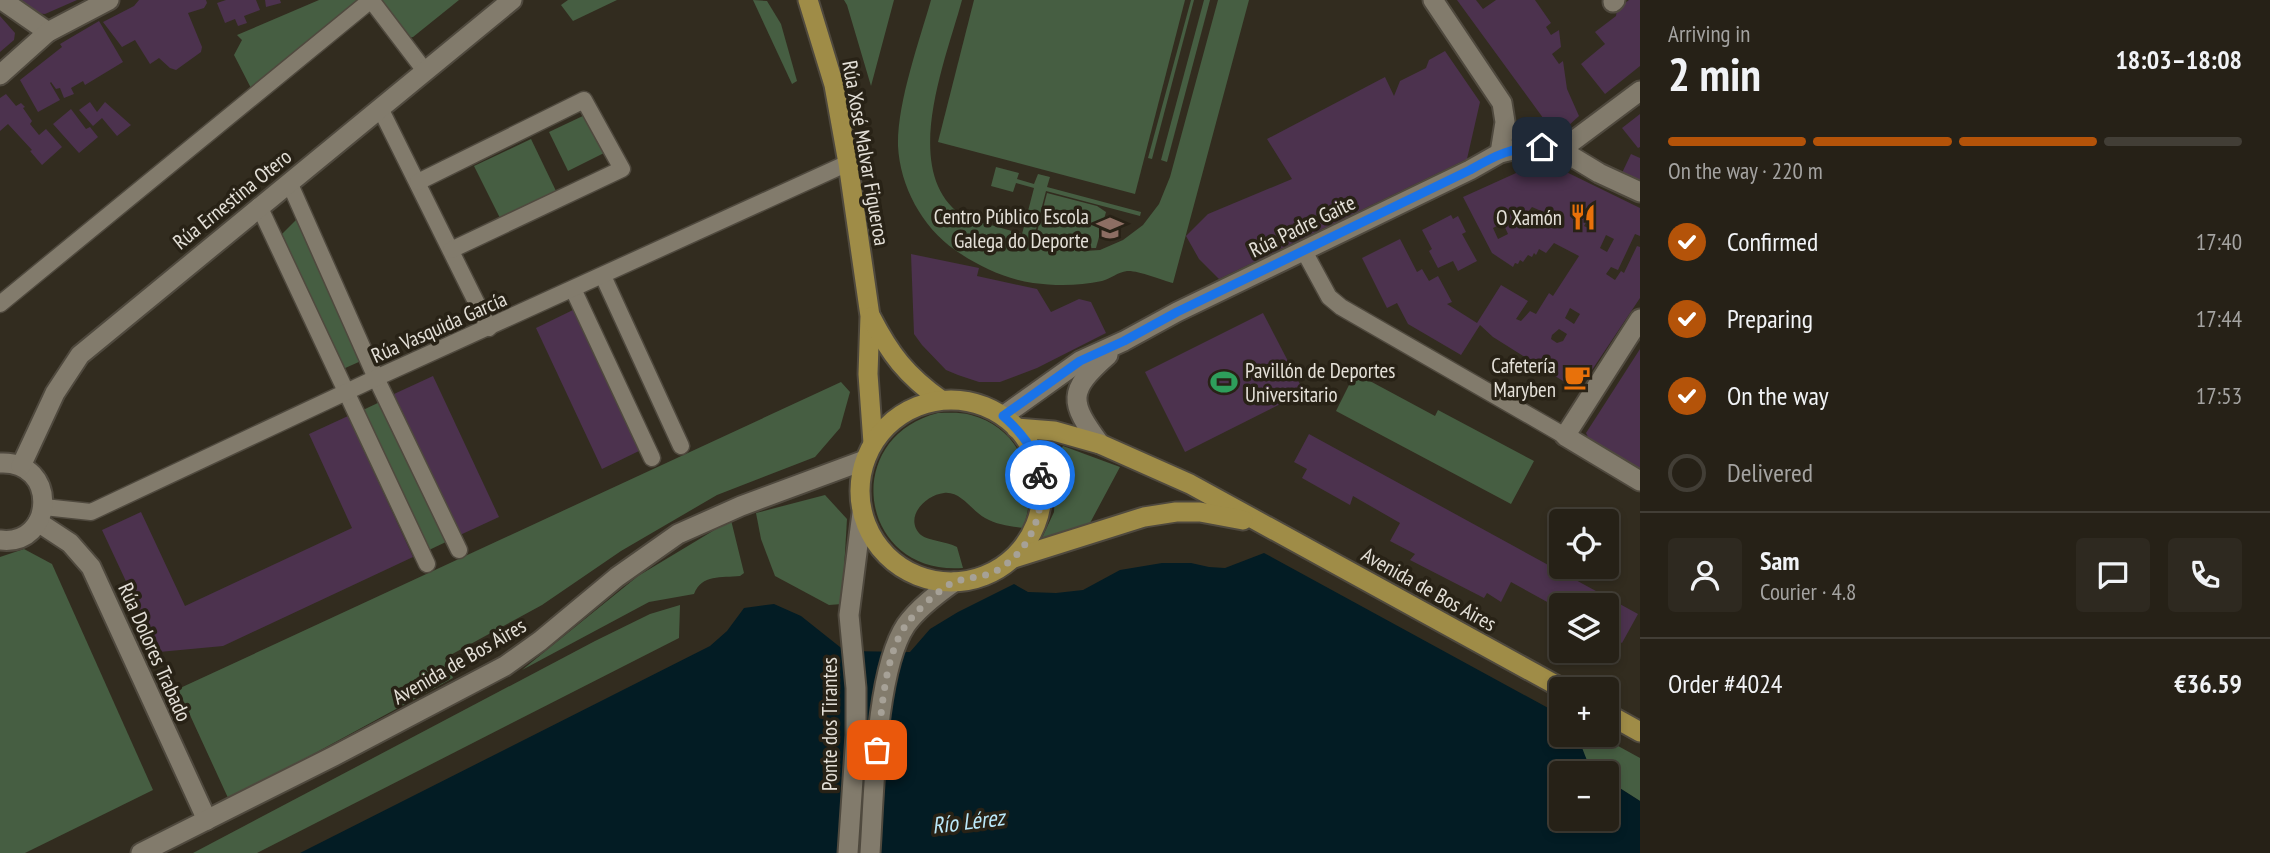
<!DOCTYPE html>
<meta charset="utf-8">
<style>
body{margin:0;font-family:"PT Sans Narrow",sans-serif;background:#2e2920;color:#f1f3f6;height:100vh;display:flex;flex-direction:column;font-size:26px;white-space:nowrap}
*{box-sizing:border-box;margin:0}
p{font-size:23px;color:#a4a3a1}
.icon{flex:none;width:38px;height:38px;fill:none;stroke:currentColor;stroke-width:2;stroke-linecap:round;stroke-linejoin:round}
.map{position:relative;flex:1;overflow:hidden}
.details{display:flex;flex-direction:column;background:#262117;width:630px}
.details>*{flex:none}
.buttons{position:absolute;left:1549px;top:509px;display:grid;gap:14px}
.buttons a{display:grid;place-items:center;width:70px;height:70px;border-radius:7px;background:#262117;box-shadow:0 4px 10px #0003,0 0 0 2px #423e36;font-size:35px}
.pin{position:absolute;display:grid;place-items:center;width:60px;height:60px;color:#fff;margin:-30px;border-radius:14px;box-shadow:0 4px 10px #0006}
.courier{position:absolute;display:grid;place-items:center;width:70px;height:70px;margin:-35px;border:5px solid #1a73e8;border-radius:50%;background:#fff;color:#222;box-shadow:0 2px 9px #0007}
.overview em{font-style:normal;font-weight:700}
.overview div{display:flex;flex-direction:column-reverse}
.overview{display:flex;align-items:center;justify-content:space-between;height:119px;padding:0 28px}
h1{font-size:46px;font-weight:700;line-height:52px}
.bar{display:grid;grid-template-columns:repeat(4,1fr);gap:10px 7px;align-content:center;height:84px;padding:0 28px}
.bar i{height:9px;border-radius:5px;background:#423e36}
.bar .active{background:#b45309}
.bar p{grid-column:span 4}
.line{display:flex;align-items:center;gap:18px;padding:0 28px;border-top:2px solid #423e36}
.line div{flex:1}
.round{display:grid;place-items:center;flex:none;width:74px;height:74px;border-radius:7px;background:#2e2920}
ol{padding:0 28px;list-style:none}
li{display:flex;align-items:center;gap:21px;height:77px}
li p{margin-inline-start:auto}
li .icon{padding:7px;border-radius:50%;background:#b45309;color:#fff;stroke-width:4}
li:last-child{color:#a4a3a1}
li i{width:38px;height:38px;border:4px solid #423e36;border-radius:50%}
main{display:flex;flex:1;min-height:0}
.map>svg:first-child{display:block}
</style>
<main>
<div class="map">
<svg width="1640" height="853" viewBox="0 0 1640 853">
<rect width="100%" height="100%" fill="#322c1f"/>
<!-- green -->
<g fill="#465e42">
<polygon points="319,0 362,0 252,90 234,55 242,40 237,35"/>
<polygon points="377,0 459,0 413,37 408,38"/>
<polygon points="568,0 617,0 573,21 561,5"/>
<polygon points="753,0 767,1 781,24 797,81 792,84"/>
<polygon points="844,0 894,0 871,86 847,5"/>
<path d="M 931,0 L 962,0 C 946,60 897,176 966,218 L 1022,234 L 1034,188 L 1016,183 L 1013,192 L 991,186 L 996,167 L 1019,173 L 1017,179 L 1034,184 L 1038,174 L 1050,177 L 1047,187 L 1141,212 L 1140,216 L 1046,191 L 1034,237 L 1085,251 L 1100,250 L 1123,240 L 1143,225 L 1159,204 L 1170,177 L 1218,0 L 1249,0 L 1173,283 C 1162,280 1137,270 1127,271 C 1118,272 1110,279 1102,281 C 1079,286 1056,286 1033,283 C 1005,279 978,266 955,250 C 922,227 900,186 898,146 C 897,103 919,42 931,0 Z"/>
<polygon points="974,0 1185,0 1135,194 938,142"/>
<polygon points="1191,0 1194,0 1152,159 1148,158"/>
<polygon points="1204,0 1210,0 1167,162 1161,160"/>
<polygon points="587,114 604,153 568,171 549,132"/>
<polygon points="531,139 556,191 500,218 474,166"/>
<polygon points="1047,193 1097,206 1106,212 1096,248 1084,248 1036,236"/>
<polygon points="297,219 361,361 343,369 282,234"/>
<polygon points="1355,373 1435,416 1438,410 1534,461 1511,504 1336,411"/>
<polygon points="841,382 850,392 840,428 815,457 717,495 621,551 542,605 445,658 453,678 229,800 178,689"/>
<polygon points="382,401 448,541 429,550 363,410"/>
<path d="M 938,413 C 949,413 960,412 971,415 C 1022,428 1040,482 1023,528 C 1010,526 997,525 985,518 C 972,511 961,491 944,493 C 925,495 903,518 921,535 C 928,541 946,541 957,547 L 963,568 C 859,576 839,438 938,413 Z"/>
<polygon points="1063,446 1120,467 1090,523 1041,540 1054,512 1057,455"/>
<polygon points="825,495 847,519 842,604 829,605 775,576 761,539 756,513"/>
<path d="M 731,520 L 744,573 L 740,576 C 721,578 702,574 694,594 L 649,602 L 522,670 L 638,576 Z"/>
<polygon points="24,549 52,564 153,790 25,853 0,853 0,557"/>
<polygon points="680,605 679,638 257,853 193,853 595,641 650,614"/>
<path d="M 1577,735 L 1598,735 L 1640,758 L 1640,801 L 1607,780 L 1606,774 C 1588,773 1581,751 1577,735 Z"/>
</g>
<!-- water -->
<polygon fill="#031c24" points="1264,553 1561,715 1561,735 1577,735 1590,768 1598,773 1561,774 1561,819 1606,819 1607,780 1640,801 1640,853 300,853 710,646 727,631 744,608 774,604 801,616 845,651 910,652 930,629 958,612 1014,584 1028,592 1056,593 1083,590 1120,570 1162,563 1191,563 1209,567 1225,568"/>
<!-- building -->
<g fill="#4c324e" fill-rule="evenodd">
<polygon points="14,0 77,0 45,14 33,13"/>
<polygon points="139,0 206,0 207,3 204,8 188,13 202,47 201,52 176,70 170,68 159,58 150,64 135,40 122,47 103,22 134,6"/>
<polygon points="226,0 256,0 260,10 244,16 247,23 238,26 235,19 225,23 217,3"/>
<polygon points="265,0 280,0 281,3 266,7"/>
<polygon points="1457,0 1476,0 1483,9 1496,0 1535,0 1551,23 1546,27 1551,35 1559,30 1561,47 1552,54 1559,64 1563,61 1567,89 1579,116 1567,127 1561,128 1546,122"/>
<polygon points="1629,0 1640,0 1640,66 1605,94 1581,64 1605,44 1595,32 1616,16 1617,9"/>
<polygon points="0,16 15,33 14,40 0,52"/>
<polygon points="99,21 123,62 85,85 83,81 71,88 74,94 64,98 60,88 56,89 51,82 50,83 60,100 38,112 20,80 62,47 60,44"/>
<polygon points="1445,51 1480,102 1467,159 1219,279 1199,259 1186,236 1208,214 1292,179 1267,139 1385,77 1394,96 1400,81 1426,68 1429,60"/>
<polygon points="6,94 16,106 21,103 25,107 23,108 32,121 30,124 39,135 46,129 62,147 42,165 30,151 32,150 8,124 0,131 0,98"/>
<polygon points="90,102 97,112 105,102 131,125 117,136 102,118 93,126 79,110"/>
<polygon points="71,109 86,129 90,127 98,137 79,153 53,124"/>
<polygon points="1640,114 1640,147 1638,148 1622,128"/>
<polygon points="1631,154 1640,158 1640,184 1621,175"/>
<path d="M 1554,166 L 1640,208 L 1640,236 L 1635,234 L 1618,270 L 1611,267 L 1606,274 L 1615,280 L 1621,271 L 1624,273 L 1637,246 L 1640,247 L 1640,298 L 1582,385 L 1571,386 L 1493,337 L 1480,325 L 1461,355 L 1408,324 L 1397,303 L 1387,308 L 1362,258 L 1400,239 L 1417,272 L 1422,269 L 1429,281 L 1438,276 L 1452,302 L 1447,304 L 1477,323 L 1501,285 L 1528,301 L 1516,319 L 1521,321 L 1530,311 L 1536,314 L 1549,293 L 1553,296 L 1579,256 L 1554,243 L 1546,253 L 1539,249 L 1536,255 L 1534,253 L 1532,257 L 1528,255 L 1523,262 L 1520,260 L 1518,264 L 1515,263 L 1513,267 L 1492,253 L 1463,197 L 1527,168 ZM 1532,207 L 1541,211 L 1533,222 L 1524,211 L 1528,212 ZM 1589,217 L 1596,221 L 1592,230 L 1584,226 ZM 1503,223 L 1508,234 L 1498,239 L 1493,228 ZM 1606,235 L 1614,239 L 1607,252 L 1600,248 ZM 1570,308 L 1580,314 L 1574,324 L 1565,318 ZM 1559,329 L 1567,334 L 1563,341 L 1557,343 L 1551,339 L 1552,335 Z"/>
<polygon points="1451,215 1453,219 1458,216 1466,232 1462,234 1477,261 1458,271 1453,261 1438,268 1429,251 1432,249 1422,230"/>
<polygon points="911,254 979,268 977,276 1037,289 1051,312 1079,299 1091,302 1106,333 1037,368 1000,382 979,382 958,375 946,370 922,345 914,334"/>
<polygon points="575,309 641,450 602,469 536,328"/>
<polygon points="1263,313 1304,392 1185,452 1145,372"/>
<polygon points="1640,349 1640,469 1589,439 1586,433"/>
<polygon points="433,376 499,517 460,535 394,394"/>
<polygon points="348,416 413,557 223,646 159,652 102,530 141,512 185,606 352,528 309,434"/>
<polygon points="1309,434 1638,614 1622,643 1611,636 1606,645 1606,606 1561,606 1561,620 1555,617 1560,609 1511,582 1501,602 1487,593 1484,598 1410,560 1415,554 1390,541 1400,523 1353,496 1350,505 1302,478 1307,469 1294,462"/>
</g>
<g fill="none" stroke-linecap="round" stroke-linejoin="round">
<!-- pedestrian casing -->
<g stroke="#4f493e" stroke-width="19">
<g id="pedestrian">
<polyline points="380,108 489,328"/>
<polyline points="289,182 376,378 459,550"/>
<polyline points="418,182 584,100 622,169 451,250"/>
<polyline points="259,206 427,564"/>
<polyline points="1304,251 1329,297 1341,307 1565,436"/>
<polyline points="603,276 681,446"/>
<polyline points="573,289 652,458"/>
<polyline points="0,304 371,0 425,71"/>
<polyline points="44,507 91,512 376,378 848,163"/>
</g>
</g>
<!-- minor casing -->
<g stroke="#4f493e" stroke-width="23">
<g id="minor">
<polyline points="2,0 48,32"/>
<polyline points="1433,0 1502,103 1505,122 1500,153"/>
<polyline points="1613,2 1615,0"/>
<polyline points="1561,150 1640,91"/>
<polyline points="1640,319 1565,436 1640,481"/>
<polyline points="1003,416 1080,361 1124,341 1177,312 1470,170 1500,153 1526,147 1542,147 1561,150 1599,173 1640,192"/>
<path d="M 1100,444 C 1069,402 1067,391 1108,355"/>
<polyline points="38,522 70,543 91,567 207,820"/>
</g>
</g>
<!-- tertiary casing -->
<g stroke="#4f493e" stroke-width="23">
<g id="tertiary">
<polyline points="0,75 48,32 109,0"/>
<path d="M 0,463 C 59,460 55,547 0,540"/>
<polyline points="21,466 55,393 80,355 512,0"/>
<polyline points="141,853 334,756 505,666 540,641 617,577 678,534 741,506 865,460"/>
</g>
</g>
<!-- secondary casing -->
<g stroke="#4f493e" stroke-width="23">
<g id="secondary">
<polyline points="848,853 856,735 856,688 849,615 862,513"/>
<path d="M 870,853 C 874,796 875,671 906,625 C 918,608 937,594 954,582"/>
</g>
</g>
<!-- primary casing -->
<g stroke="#4f493e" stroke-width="23">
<g id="primary">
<polyline points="808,0 834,85 848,163 870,316 868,374 873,443"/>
<path d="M 871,317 C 890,354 906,375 941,400"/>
<circle cx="951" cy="491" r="91"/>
<polyline points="1016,428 1054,431 1100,444 1190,484 1565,690"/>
<polyline points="1014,558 1144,517 1176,512 1200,512 1243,520"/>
<polyline points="1606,713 1640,732"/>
</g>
</g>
<!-- pedestrian -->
<use href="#pedestrian" stroke="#827b6c" stroke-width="16"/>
<!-- minor -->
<use href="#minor" stroke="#827b6c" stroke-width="19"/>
<!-- tertiary -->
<use href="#tertiary" stroke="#827b6c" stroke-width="19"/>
<!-- secondary -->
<use href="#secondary" stroke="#827b6c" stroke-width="19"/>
<!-- primary -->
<use href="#primary" stroke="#9f8c47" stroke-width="19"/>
</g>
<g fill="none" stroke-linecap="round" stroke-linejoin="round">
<!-- done -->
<path stroke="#a6a197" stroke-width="7" stroke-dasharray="0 12.6" d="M 877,750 C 882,712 884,656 906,625 C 915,612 940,588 954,582 C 968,577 982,578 996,571 C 1031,551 1045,513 1040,475"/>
<!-- route -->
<path stroke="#1a73e8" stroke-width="9" d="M 1040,475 C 1036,450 1021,432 1003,416 L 1080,361 L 1124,341 L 1177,312 L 1470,170 C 1496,155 1512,147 1542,147"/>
</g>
<!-- icons -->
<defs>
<g id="restaurant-bare" transform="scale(2.1)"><path d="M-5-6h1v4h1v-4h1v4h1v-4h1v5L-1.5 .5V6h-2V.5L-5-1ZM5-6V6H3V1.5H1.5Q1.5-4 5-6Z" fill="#e8710a" stroke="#282216" stroke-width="2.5" paint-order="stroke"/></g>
<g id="school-bare" transform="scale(2.1)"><path d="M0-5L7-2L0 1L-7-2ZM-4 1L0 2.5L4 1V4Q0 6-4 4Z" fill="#8d6e63" stroke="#282216" stroke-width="2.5" paint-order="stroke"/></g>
<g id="cafe-bare" transform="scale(2.1)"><path d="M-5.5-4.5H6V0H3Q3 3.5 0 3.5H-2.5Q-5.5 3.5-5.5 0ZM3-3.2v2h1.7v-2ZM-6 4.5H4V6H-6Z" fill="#e8710a" stroke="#282216" stroke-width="2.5" paint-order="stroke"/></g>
<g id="stadium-bare" transform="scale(2.1)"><path d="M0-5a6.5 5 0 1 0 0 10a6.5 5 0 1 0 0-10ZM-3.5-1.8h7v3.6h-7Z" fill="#2e9e5b" stroke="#282216" stroke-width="2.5" paint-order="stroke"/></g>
</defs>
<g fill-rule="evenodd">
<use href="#restaurant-bare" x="1583" y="217"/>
<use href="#school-bare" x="1110" y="228"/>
<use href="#cafe-bare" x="1577" y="377"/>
<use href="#stadium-bare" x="1224" y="382"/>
</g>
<g text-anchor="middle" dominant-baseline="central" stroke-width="7" stroke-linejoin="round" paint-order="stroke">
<!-- street labels -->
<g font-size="21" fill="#e4e0d8" stroke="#282216">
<text transform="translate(866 153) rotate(80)">Rúa Xosé Malvar Figueroa</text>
<text transform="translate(232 199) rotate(-39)">Rúa Ernestina Otero</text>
<text transform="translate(1302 226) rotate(-26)">Rúa Padre Gaite</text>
<text transform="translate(439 327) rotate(-24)">Rúa Vasquida García</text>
<text transform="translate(1429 589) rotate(29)">Avenida de Bos Aires</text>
<text transform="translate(155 652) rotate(66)">Rúa Dolores Trabado</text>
<text transform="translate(459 661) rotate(-30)">Avenida de Bos Aires</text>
<text transform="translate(829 724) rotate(-90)">Ponte dos Tirantes</text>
</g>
<!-- poi labels -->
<g font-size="21" fill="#e4e0d8" stroke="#282216" text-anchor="end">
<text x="1089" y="216">Centro Público Escola<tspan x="1089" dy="24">Galega do Deporte</tspan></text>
<text x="1562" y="217">O Xamón</text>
<text x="1556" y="365">Cafetería<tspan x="1556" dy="24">Maryben</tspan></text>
<text x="1245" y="370" text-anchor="start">Pavillón de Deportes<tspan x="1245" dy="24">Universitario</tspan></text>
</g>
<!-- water labels -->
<g font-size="23" font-style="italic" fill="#bbe9fa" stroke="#282216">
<text transform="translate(968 821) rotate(-7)">Río Lérez</text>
</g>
</g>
</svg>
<div class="buttons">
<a><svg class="icon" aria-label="locate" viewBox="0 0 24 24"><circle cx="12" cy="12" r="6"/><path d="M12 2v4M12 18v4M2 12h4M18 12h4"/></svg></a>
<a><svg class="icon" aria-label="layers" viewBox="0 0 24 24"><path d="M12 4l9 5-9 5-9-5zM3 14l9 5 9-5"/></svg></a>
<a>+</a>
<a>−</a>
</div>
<div class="pin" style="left:877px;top:750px;background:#ea580c"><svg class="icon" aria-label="bag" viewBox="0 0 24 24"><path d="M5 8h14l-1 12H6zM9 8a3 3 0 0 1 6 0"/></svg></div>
<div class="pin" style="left:1542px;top:147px;background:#1f2937"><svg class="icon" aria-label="home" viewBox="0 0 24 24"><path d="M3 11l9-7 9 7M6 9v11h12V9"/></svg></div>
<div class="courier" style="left:1040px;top:475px"><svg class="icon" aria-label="bike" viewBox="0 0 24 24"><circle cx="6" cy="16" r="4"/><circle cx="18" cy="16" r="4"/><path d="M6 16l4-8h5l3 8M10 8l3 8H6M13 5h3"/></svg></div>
</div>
<section class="details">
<div class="overview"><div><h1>2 min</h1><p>Arriving in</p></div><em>18:03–18:08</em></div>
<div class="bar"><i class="active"></i><i class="active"></i><i class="active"></i><i></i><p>On the way · 220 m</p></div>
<ol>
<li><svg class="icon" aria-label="check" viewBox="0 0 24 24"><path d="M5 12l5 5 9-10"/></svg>Confirmed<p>17:40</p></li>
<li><svg class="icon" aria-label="check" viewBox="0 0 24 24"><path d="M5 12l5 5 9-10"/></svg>Preparing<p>17:44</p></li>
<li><svg class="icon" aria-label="check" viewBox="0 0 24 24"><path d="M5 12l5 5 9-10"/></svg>On the way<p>17:53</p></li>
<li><i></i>Delivered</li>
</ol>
<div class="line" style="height:126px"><a class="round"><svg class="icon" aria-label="person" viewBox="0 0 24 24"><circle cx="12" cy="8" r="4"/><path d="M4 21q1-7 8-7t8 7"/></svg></a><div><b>Sam</b><p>Courier · 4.8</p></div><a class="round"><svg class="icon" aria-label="chat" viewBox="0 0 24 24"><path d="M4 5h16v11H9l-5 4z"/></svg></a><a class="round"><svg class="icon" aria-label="phone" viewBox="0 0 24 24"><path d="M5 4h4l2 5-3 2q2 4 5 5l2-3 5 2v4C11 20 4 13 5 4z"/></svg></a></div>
<div class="line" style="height:91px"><div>Order #4024</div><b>€36.59</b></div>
</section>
</main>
